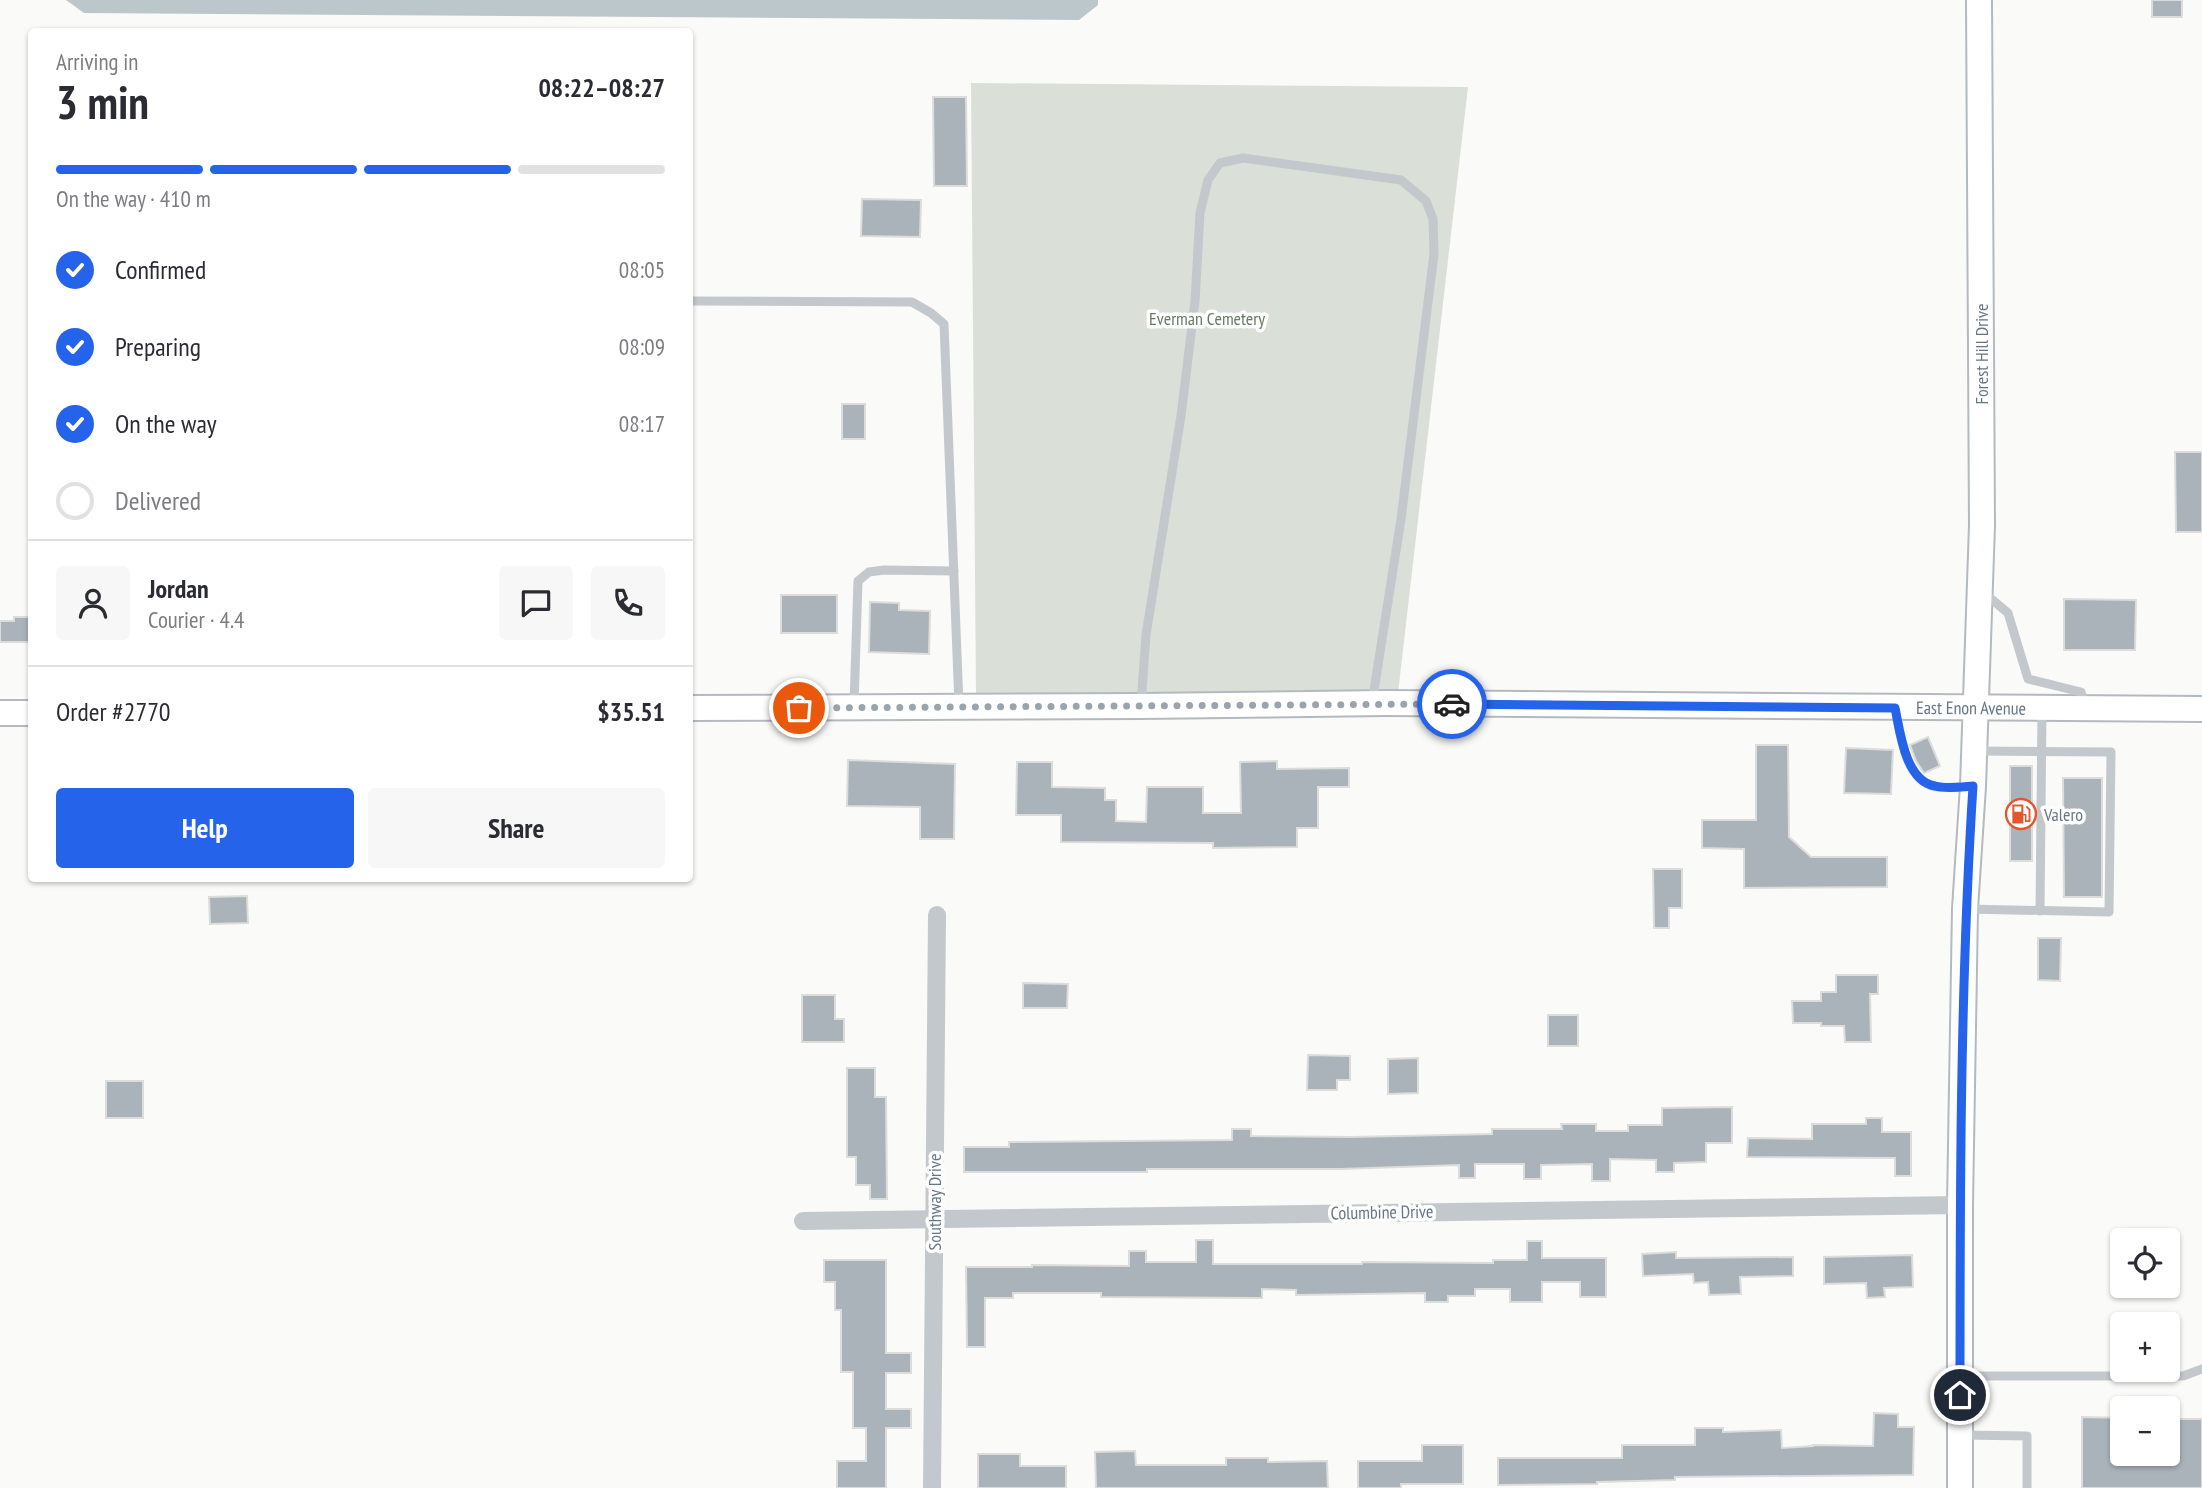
<!DOCTYPE html>
<meta charset="utf-8">
<style>
body{margin:0;font-family:"PT Sans Narrow",sans-serif;background:#f7f7f7;color:#2b2b33;height:100vh;display:flex;flex-direction:column;font-size:26px;white-space:nowrap}
*{box-sizing:border-box;margin:0}
p{font-size:23px;color:#7c7c81}
.icon{flex:none;width:38px;height:38px;fill:none;stroke:currentColor;stroke-width:2;stroke-linecap:round;stroke-linejoin:round}
.map{position:relative;flex:1;overflow:hidden}
.drawer{position:absolute;left:28px;top:28px;width:665px;height:854px;display:flex;flex-direction:column;background:#fff;border-radius:7px;box-shadow:0 2px 5px #0004}
.drawer>*{flex:none}
.controls{position:absolute;left:2110px;top:1228px;display:grid;gap:14px}
.controls a{display:grid;place-items:center;width:70px;height:70px;border-radius:7px;background:#fff;box-shadow:0 2px 5px #0004;font-size:35px}
.pin{position:absolute;display:grid;place-items:center;width:60px;height:60px;color:#fff;margin:-30px;border:4px solid #fff;border-radius:50%;box-shadow:0 2px 7px #0007}
.courier{position:absolute;display:grid;place-items:center;width:70px;height:70px;margin:-35px;border:5px solid #2563eb;border-radius:50%;background:#fff;color:#222;box-shadow:0 2px 9px #0007}
.head em{font-style:normal;font-weight:800}
.head div{display:flex;flex-direction:column-reverse}
.head{display:flex;align-items:center;justify-content:space-between;height:119px;padding:0 28px}
h1{font-size:46px;font-weight:800;line-height:52px}
.bar{display:grid;grid-template-columns:repeat(4,1fr);gap:10px 7px;align-content:center;height:84px;padding:0 28px}
.bar i{height:9px;border-radius:5px;background:#e1e1e2}
.bar .on{background:#2563eb}
.bar p{grid-column:span 4}
.line{display:flex;align-items:center;gap:18px;padding:0 28px;border-top:2px solid #e1e1e2}
.line div{flex:1}
.round{display:grid;place-items:center;flex:none;width:74px;height:74px;border-radius:7px;background:#f7f7f7}
ol{padding:0 28px;list-style:none}
li{display:flex;align-items:center;gap:21px;height:77px}
li p{margin-inline-start:auto}
li .icon{padding:7px;border-radius:50%;background:#2563eb;color:#fff;stroke-width:4}
li:last-child{color:#7c7c81}
li i{width:38px;height:38px;border:4px solid #e1e1e2;border-radius:50%}
.primary-button{display:flex;gap:14px;margin-top:auto;padding:14px 28px}
.primary-button a{flex:1;height:80px;border-radius:7px;background:#2563eb;color:#fff;font-size:28px;font-weight:800;line-height:80px;text-align:center}
.primary-button a+a{background:#f7f7f7;color:#2b2b33}
.map>svg:first-child{display:block}
</style>
<div class="map">
<svg width="2202" height="1488" viewBox="0 0 2202 1488">
<rect width="100%" height="100%" fill="#fafaf8"/>
<!-- green -->
<polygon fill="#dadfd7" points="971,83 1468,87 1398,693 976,694"/>
<!-- water -->
<polygon fill="#bbc7cb" points="66,0 1098,0 1098,5 1079,20 84,13"/>
<!-- building -->
<g fill="#aab3b9" stroke="#dcdcda" stroke-width="2">
<rect x="2152" y="0" width="30" height="17"/>
<polygon points="933,97 966,97 967,186 934,186"/>
<polygon points="862,199 921,200 920,237 861,236"/>
<rect x="842" y="404" width="23" height="35"/>
<polygon points="2175,452 2202,452 2202,532 2176,532"/>
<rect x="781" y="595" width="56" height="38"/>
<polygon points="2064,599 2136,600 2135,650 2064,650"/>
<polygon points="870,602 899,603 899,610 930,611 929,654 869,652"/>
<polygon points="14,617 32,617 32,642 0,642 0,621 14,621"/>
<polygon points="1928,737 1940,766 1924,773 1916,761 1910,745"/>
<polygon points="1756,745 1788,745 1789,837 1811,857 1887,857 1887,887 1744,888 1744,849 1702,848 1702,820 1756,820"/>
<polygon points="1846,748 1893,750 1891,794 1844,793"/>
<polygon points="848,760 955,764 954,839 920,839 920,807 847,806"/>
<polygon points="1277,761 1277,769 1349,768 1349,787 1318,787 1318,828 1297,828 1297,847 1213,848 1213,843 1061,842 1061,815 1016,815 1017,762 1052,762 1052,787 1105,788 1105,800 1116,800 1116,821 1146,822 1147,787 1203,787 1203,813 1241,813 1240,762"/>
<rect x="2010" y="766" width="22" height="95"/>
<polygon points="2063,778 2102,778 2102,897 2064,897"/>
<polygon points="1653,869 1682,869 1682,908 1669,908 1669,928 1654,928"/>
<polygon points="247,896 248,923 210,924 209,897"/>
<polygon points="2038,938 2061,938 2060,981 2038,980"/>
<polygon points="1836,975 1878,975 1878,994 1870,994 1871,1042 1845,1042 1844,1026 1821,1026 1821,1023 1793,1023 1792,1001 1821,1001 1821,992 1836,992"/>
<polygon points="1023,983 1068,984 1067,1008 1023,1008"/>
<polygon points="802,995 835,995 835,1019 844,1019 844,1042 802,1042"/>
<rect x="1548" y="1015" width="30" height="31"/>
<polygon points="1308,1055 1350,1056 1350,1080 1337,1080 1337,1090 1307,1090"/>
<polygon points="1418,1058 1418,1093 1388,1094 1388,1059"/>
<polygon points="847,1068 875,1068 875,1097 886,1097 887,1199 870,1199 870,1185 856,1185 856,1157 847,1157"/>
<rect x="106" y="1081" width="37" height="37"/>
<polygon points="1732,1107 1732,1143 1706,1143 1706,1162 1674,1163 1674,1172 1656,1172 1656,1160 1610,1159 1610,1181 1592,1181 1592,1164 1541,1165 1541,1179 1524,1179 1524,1164 1475,1164 1475,1178 1459,1178 1459,1165 1340,1169 1147,1169 1147,1172 964,1172 964,1147 1009,1147 1009,1142 1232,1140 1232,1129 1251,1129 1251,1136 1352,1137 1492,1134 1492,1129 1562,1129 1561,1124 1596,1124 1596,1131 1628,1131 1628,1125 1662,1125 1662,1108"/>
<polygon points="1866,1118 1882,1118 1882,1132 1911,1132 1911,1176 1895,1176 1895,1158 1747,1157 1748,1138 1812,1139 1812,1124 1866,1124"/>
<polygon points="1196,1240 1213,1240 1213,1264 1362,1264 1362,1262 1493,1263 1493,1260 1527,1260 1527,1241 1542,1241 1542,1258 1606,1258 1606,1297 1580,1297 1580,1282 1542,1282 1542,1302 1510,1302 1510,1289 1475,1289 1475,1296 1448,1296 1448,1302 1425,1302 1425,1293 1296,1295 1296,1290 1262,1289 1262,1298 1101,1297 1101,1293 1013,1293 1013,1298 985,1298 985,1347 967,1347 966,1267 1032,1267 1032,1265 1129,1266 1129,1251 1146,1251 1146,1262 1196,1262"/>
<polygon points="1676,1252 1676,1258 1793,1257 1793,1276 1740,1277 1741,1294 1709,1295 1708,1282 1694,1283 1693,1274 1643,1276 1642,1254"/>
<polygon points="1912,1255 1913,1287 1884,1288 1885,1297 1867,1298 1866,1283 1824,1284 1824,1257"/>
<polygon points="824,1260 886,1260 886,1353 911,1353 911,1373 886,1373 886,1409 911,1409 911,1428 886,1428 886,1488 837,1488 837,1461 866,1461 866,1428 853,1428 853,1372 841,1372 841,1310 835,1310 835,1282 824,1282"/>
<polygon points="1874,1413 1898,1414 1898,1427 1914,1427 1913,1475 1675,1477 1675,1480 1597,1482 1597,1484 1498,1485 1498,1458 1622,1458 1622,1445 1695,1445 1695,1428 1723,1428 1723,1432 1781,1430 1782,1448 1813,1446 1813,1445 1873,1446"/>
<polygon points="2082,1417 2123,1418 2123,1454 2168,1454 2168,1419 2202,1419 2202,1488 2082,1488"/>
<polygon points="1422,1445 1463,1445 1463,1484 1401,1484 1401,1488 1358,1488 1358,1461 1422,1461"/>
<polygon points="1135,1451 1136,1465 1226,1465 1226,1458 1268,1458 1268,1462 1327,1461 1328,1488 1096,1488 1095,1452"/>
<polygon points="978,1454 1020,1454 1020,1466 1066,1466 1066,1488 978,1488"/>
</g>
<g fill="none" stroke-linecap="round" stroke-linejoin="round">
<!-- secondary casing -->
<g stroke="#b3babf" stroke-width="28">
<g id="secondary">
<path id="s1" d="M 690,708 L 1141,706 L 1386,703 L 2202,709"/>
<polyline points="0,713 32,713"/>
<polyline points="1960,1488 1960,1205 1965,909 1973,786 1982,525 1979,0"/>
</g>
</g>
<!-- lane -->
<g stroke="#c3c8cc" stroke-width="9">
<polyline points="690,301 912,302 931,313 944,324 959,705"/>
<polyline points="1983,592 2008,613 2028,679 2081,692 2085,707"/>
<polyline points="854,705 858,581 869,572 884,570 954,571"/>
<polyline points="1141,705 1146,635 1181,416 1195,301 1200,213 1208,180 1220,163 1243,158 1401,180 1426,201 1433,219 1434,254 1401,519 1372,703"/>
<path d="M 1895,708 C 1900,732 1904,777 1932,786 C 1944,789 1959,787 1971,786"/>
<polyline points="1967,909 2109,912 2111,752 1976,751"/>
<polyline points="2040,911 2042,710"/>
<polyline points="1960,1376 2183,1376 2202,1369"/>
<polyline points="1962,1435 2027,1436 2027,1488"/>
</g>
<!-- street -->
<g stroke="#c3c8cc" stroke-width="18">
<polyline points="803,1221 1960,1205"/>
<polyline points="932,1488 937,915"/>
</g>
<!-- secondary -->
<use href="#secondary" stroke="#fff" stroke-width="24"/>
</g>
<g fill="none" stroke-linecap="round" stroke-linejoin="round">
<!-- done -->
<polyline stroke="#99a4ac" stroke-width="7" stroke-dasharray="0 12.6" points="799,708 1452,704"/>
<!-- route -->
<path stroke="#2563eb" stroke-width="9" d="M 1452,704 L 1895,708 C 1900,731 1905,781 1935,786 C 1947,789 1961,787 1973,786 C 1960,989 1960,1192 1960,1395"/>
</g>
<!-- icons -->
<defs>
<g id="fuel-ring" transform="scale(1.575)"><circle r="9.5" fill="#fff" stroke="#e4572e" stroke-width="1.5"/><path d="M-5.5-6h7V0h2V4h1.3V-2.5L3-4.5l.8-.8L6-3V5H2.5V1h-1V6h-7ZM-4.2-4.7v3.2H.2V-4.7Z" fill="#e4572e"/></g>
</defs>
<g fill-rule="evenodd">
<use href="#fuel-ring" x="2021" y="814"/>
</g>
<g text-anchor="middle" dominant-baseline="central" stroke-width="7" stroke-linejoin="round" paint-order="stroke">
<!-- park labels -->
<g font-size="18" fill="#687a64" stroke="#fff">
<text x="1207" y="318">Everman Cemetery</text>
</g>
<!-- street labels -->
<g font-size="18" fill="#657683" stroke="#fff">
<text transform="translate(1981 354) rotate(-90)">Forest Hill Drive</text>
<text stroke="none"><textPath href="#s1" startOffset="1281">East Enon Avenue</textPath></text>
<text transform="translate(934 1202) rotate(-90)">Southway Drive</text>
<text transform="translate(1382 1212) rotate(-1)">Columbine Drive</text>
</g>
<!-- poi labels -->
<g font-size="18" fill="#657683" stroke="#fff" text-anchor="start">
<text x="2044" y="814">Valero</text>
</g>
</g>
</svg>
<div class="controls">
<a><svg class="icon" aria-label="locate" viewBox="0 0 24 24"><circle cx="12" cy="12" r="6"/><path d="M12 2v4M12 18v4M2 12h4M18 12h4"/></svg></a>
<a>+</a>
<a>−</a>
</div>
<div class="pin" style="left:799px;top:708px;background:#ea580c"><svg class="icon" aria-label="bag" viewBox="0 0 24 24"><path d="M5 8h14l-1 12H6zM9 8a3 3 0 0 1 6 0"/></svg></div>
<div class="pin" style="left:1960px;top:1395px;background:#1f2937"><svg class="icon" aria-label="home" viewBox="0 0 24 24"><path d="M3 11l9-7 9 7M6 9v11h12V9"/></svg></div>
<div class="courier" style="left:1452px;top:704px"><svg class="icon" aria-label="car" viewBox="0 0 24 24"><path d="M5 17H2v-5l4-1 3-4h7l3 4 3 1v5h-3M9 17h6M6 11h13"/><circle cx="7" cy="17" r="2"/><circle cx="17" cy="17" r="2"/></svg></div>
<section class="drawer">
<div class="head"><div><h1>3 min</h1><p>Arriving in</p></div><em>08:22–08:27</em></div>
<div class="bar"><i class="on"></i><i class="on"></i><i class="on"></i><i></i><p>On the way · 410 m</p></div>
<ol>
<li><svg class="icon" aria-label="check" viewBox="0 0 24 24"><path d="M5 12l5 5 9-10"/></svg>Confirmed<p>08:05</p></li>
<li><svg class="icon" aria-label="check" viewBox="0 0 24 24"><path d="M5 12l5 5 9-10"/></svg>Preparing<p>08:09</p></li>
<li><svg class="icon" aria-label="check" viewBox="0 0 24 24"><path d="M5 12l5 5 9-10"/></svg>On the way<p>08:17</p></li>
<li><i></i>Delivered</li>
</ol>
<div class="line" style="height:126px"><a class="round"><svg class="icon" aria-label="person" viewBox="0 0 24 24"><circle cx="12" cy="8" r="4"/><path d="M4 21q1-7 8-7t8 7"/></svg></a><div><b>Jordan</b><p>Courier · 4.4</p></div><a class="round"><svg class="icon" aria-label="chat" viewBox="0 0 24 24"><path d="M4 5h16v11H9l-5 4z"/></svg></a><a class="round"><svg class="icon" aria-label="phone" viewBox="0 0 24 24"><path d="M5 4h4l2 5-3 2q2 4 5 5l2-3 5 2v4C11 20 4 13 5 4z"/></svg></a></div>
<div class="line" style="height:91px"><div>Order #2770</div><b>$35.51</b></div>
<div class="primary-button"><a>Help</a><a>Share</a></div>
</section>
</div>
